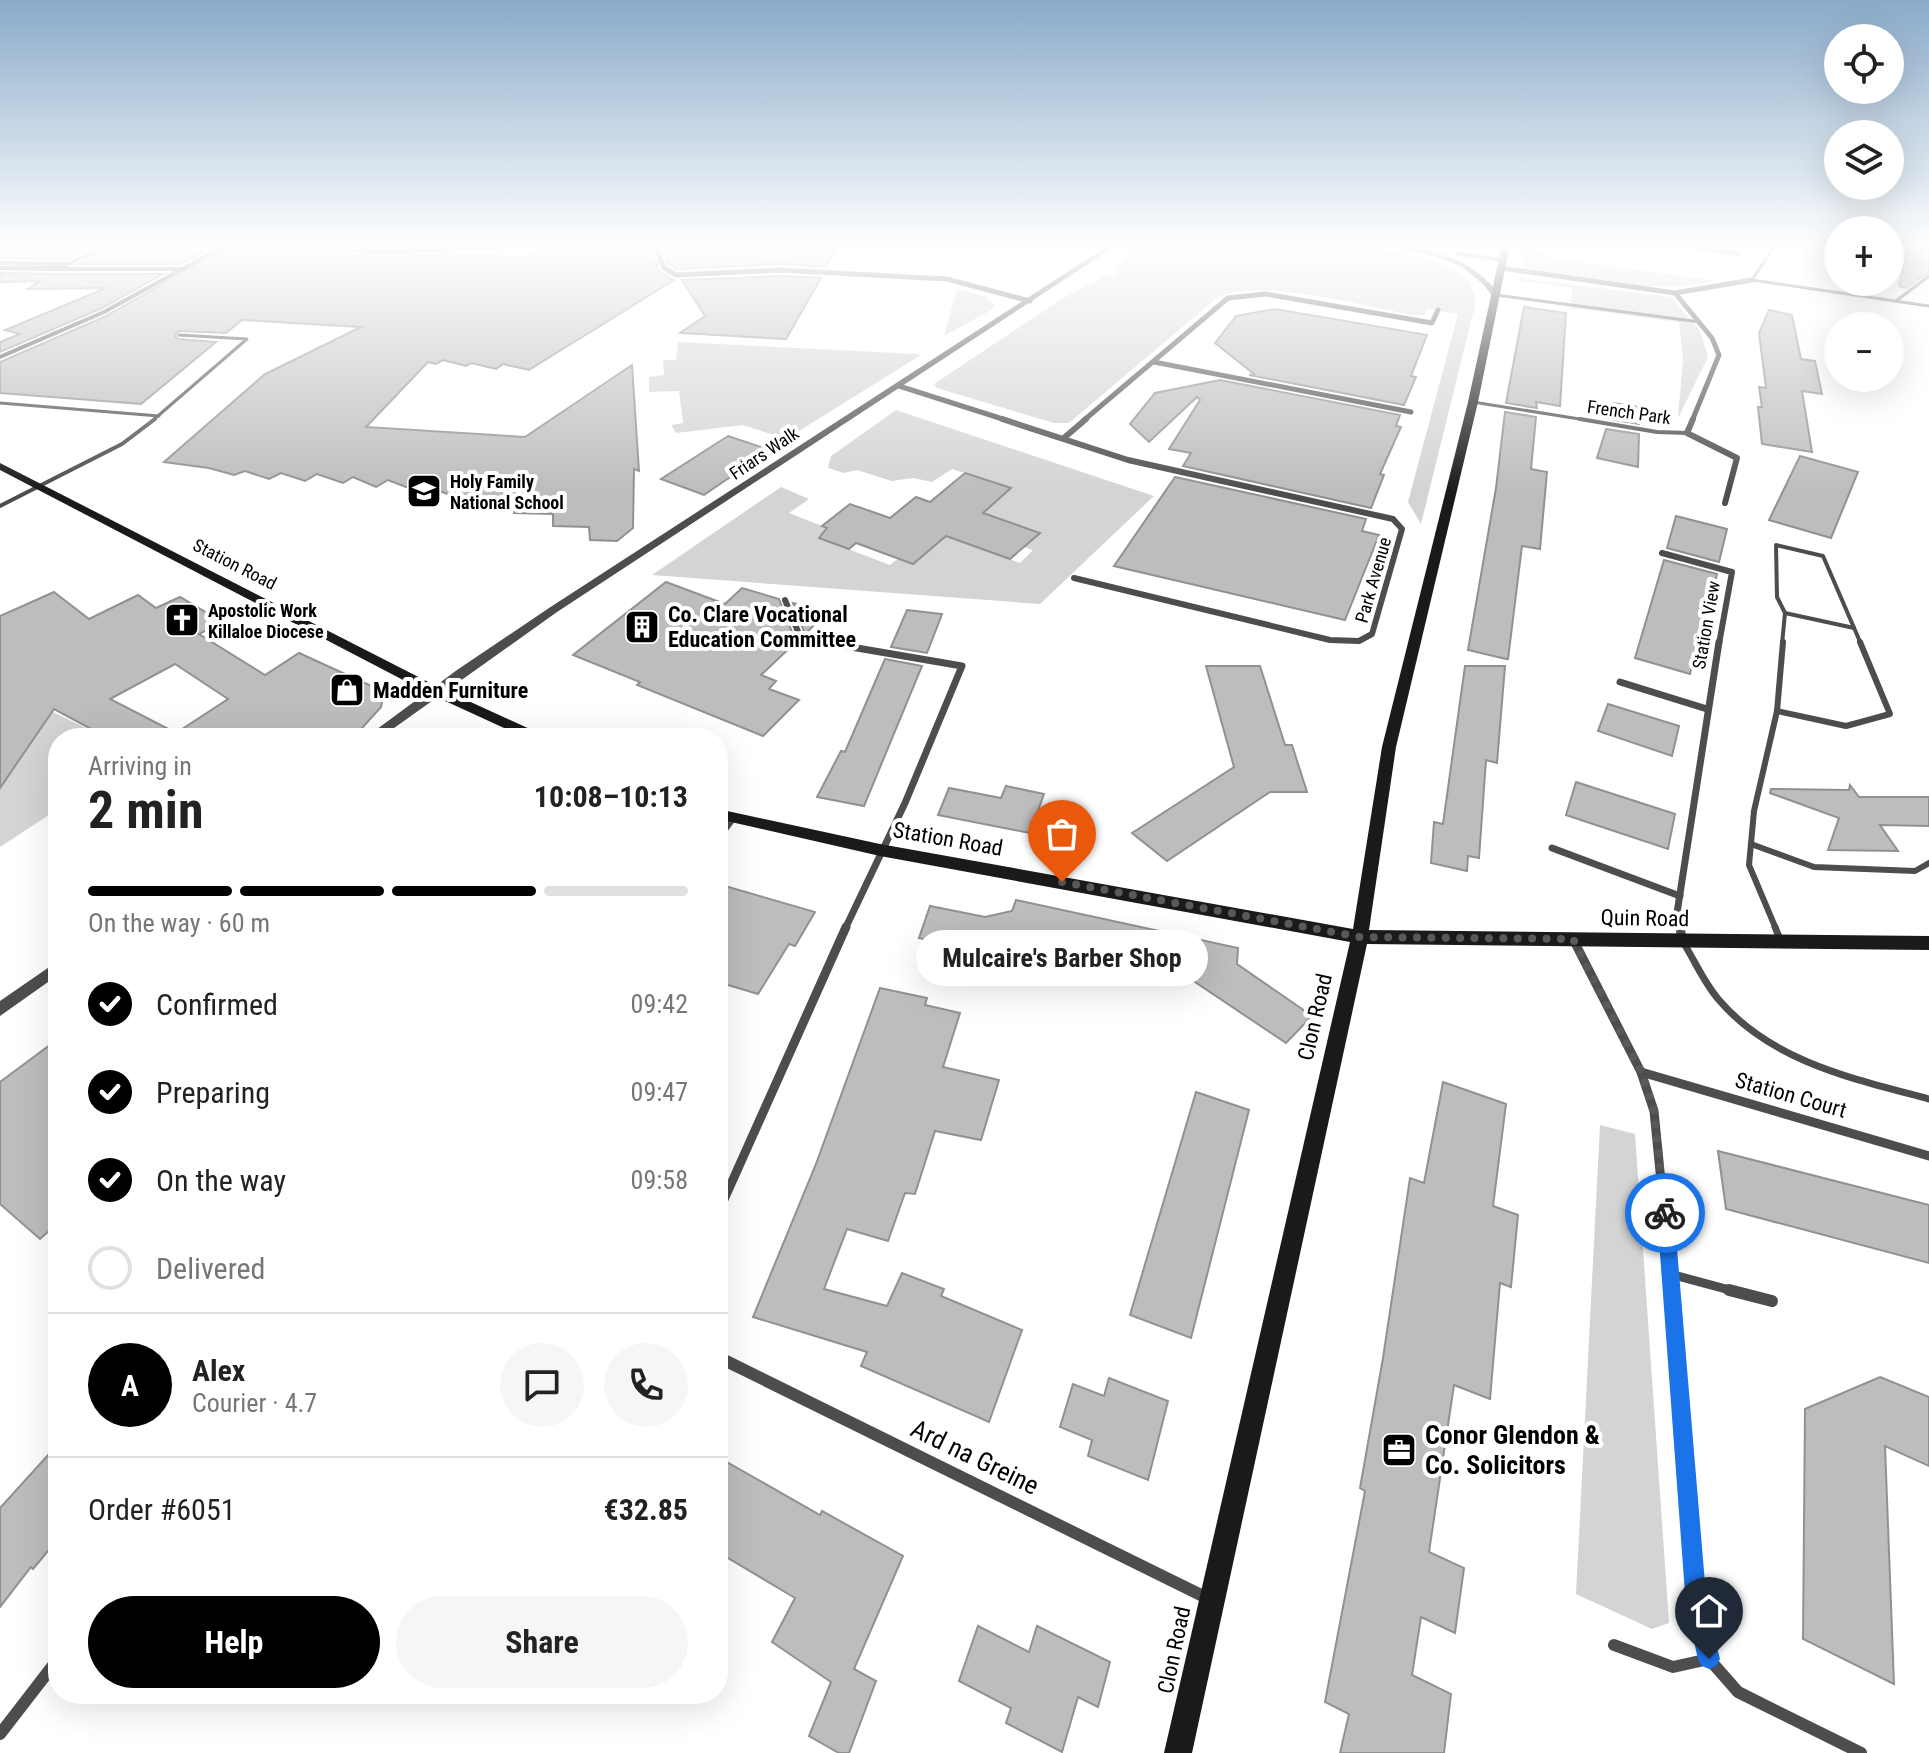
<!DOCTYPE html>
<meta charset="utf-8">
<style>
body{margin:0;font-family:"Roboto Condensed",sans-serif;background:#f6f6f6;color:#222;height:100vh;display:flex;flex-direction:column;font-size:30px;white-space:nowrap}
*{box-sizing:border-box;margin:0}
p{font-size:26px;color:#767676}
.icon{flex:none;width:44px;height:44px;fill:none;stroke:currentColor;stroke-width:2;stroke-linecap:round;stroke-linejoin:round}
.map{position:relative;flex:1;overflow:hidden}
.sheet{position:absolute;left:48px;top:728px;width:680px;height:976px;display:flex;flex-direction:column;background:#fff;border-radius:32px;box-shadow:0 8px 32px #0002}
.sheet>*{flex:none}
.fabs{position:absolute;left:1824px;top:24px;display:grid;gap:16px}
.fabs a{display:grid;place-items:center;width:80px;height:80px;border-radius:50%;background:#fff;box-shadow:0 8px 32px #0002;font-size:40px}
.pin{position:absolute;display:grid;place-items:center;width:68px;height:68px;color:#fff;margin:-82px -34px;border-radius:50% 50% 50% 0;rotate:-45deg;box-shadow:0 0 8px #0007}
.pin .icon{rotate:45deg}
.courier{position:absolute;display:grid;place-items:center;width:80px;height:80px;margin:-40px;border:6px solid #1a73e8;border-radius:50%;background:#fff;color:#222;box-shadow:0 2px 10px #0007}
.bubble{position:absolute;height:56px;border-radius:28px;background:#fff;box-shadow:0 8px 32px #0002;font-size:26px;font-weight:700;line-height:56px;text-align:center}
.head em{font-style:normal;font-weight:700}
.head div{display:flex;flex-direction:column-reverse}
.head{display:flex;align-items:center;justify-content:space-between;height:136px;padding:0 40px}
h1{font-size:52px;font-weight:700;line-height:60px}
.bar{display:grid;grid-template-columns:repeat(4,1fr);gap:12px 8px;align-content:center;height:96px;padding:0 40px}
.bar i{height:10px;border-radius:6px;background:#e0e0e0}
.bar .selected{background:#000}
.bar p{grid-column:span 4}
.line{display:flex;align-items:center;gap:20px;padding:0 40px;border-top:2px solid #e0e0e0}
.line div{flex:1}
.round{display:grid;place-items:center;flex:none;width:84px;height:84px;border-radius:42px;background:#f6f6f6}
ol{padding:0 40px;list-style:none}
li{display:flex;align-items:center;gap:24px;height:88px}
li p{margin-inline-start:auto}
li .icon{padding:8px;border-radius:50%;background:#000;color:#fff;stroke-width:4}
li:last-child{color:#767676}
li i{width:44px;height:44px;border:4px solid #e0e0e0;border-radius:50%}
.cta{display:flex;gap:16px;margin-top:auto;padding:16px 40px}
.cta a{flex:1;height:92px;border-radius:48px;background:#000;color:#fff;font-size:32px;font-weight:700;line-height:92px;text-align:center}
.cta a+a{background:#f6f6f6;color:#222}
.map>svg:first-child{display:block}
</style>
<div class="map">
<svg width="1929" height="1753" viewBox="0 0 1929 1753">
<rect width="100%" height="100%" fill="#fff"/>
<!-- green -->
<g fill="#d4d4d4">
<path d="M 1140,245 L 1344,245 L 1434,259 L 1464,276 L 1470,283 L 1476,301 L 1421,524 L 1408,502 L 1458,314 L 1428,309 L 1424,315 L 1413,315 C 1362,306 1265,279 1219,296 L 1069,423 L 1054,423 L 937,388 L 934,384 L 1063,298 L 1108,275 L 1114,276 L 1122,271 L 1116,269 Z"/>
<path d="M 1525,247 L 1558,259 L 1715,281 C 1662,294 1579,281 1526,268 L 1522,265 Z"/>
<polygon points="1519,278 1671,297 1700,331 1708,357 1678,418 1683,359 1679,322 1571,308 1572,288 1519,281"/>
<polygon points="957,289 987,297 994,304 993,309 944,336"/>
<polygon points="678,342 916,354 921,355 786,439 743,425 676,433 671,425 683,423 679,391 649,392 649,377 664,375 663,360 676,360"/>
<polygon points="896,410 1154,496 1040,604 652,575 781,487 809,499 789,513 827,528 819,538 890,565 904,554 919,559 946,536 1020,563 1033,550 1024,547 1039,534 983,513 1010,488 952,469 932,482 913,478 892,481 857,470 844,473 828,468 831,456"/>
<polygon points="41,706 106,738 58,738 58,809 0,847 0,789 19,760"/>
<polygon points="1600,1125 1635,1134 1669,1623 1652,1629 1576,1594"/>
</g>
<!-- building -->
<g fill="#bdbdbd" stroke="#919191" stroke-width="2" fill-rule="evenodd">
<polygon points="0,245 93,245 69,259 0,258"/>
<polygon points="107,245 215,245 181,264 78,264"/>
<polygon points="231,245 314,245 318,250 378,258 449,254 528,258 536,251 555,249 559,245 651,249 659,271 674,280 529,370 503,364 496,369 471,363 466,366 443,360 436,364 428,362 366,427 525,437 632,365 639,471 634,469 633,528 617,541 590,540 589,527 553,526 553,514 514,513 517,500 459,499 421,483 411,489 388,480 376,487 353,477 343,483 317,474 305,481 281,473 269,479 245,471 234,475 209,468 164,462 265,374 361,327 242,320 226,333 178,331 175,336 178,339 216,342 141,404 0,393 0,362 106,316"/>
<polygon points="681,245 838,245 826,267 780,264 677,269 668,264 663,249 681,250"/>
<polygon points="1909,245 1929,245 1929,272 1906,288 1899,286"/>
<polygon points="0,273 59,274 163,274 102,308 0,352 0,342 20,334 5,330 106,288 28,289 39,281 0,282"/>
<polygon points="780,276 821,278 786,339 680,333 705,316 682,280"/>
<polygon points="1524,307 1566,313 1560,406 1536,402 1537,408 1506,403"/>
<polygon points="1275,309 1427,335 1411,376 1416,377 1404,405 1249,375 1254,374 1215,343 1236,316"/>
<polygon points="1769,310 1792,315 1801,359 1815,361 1822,394 1802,391 1812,452 1762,444 1758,407 1762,407 1759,387 1766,388 1759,333"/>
<polygon points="1220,380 1400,415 1396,426 1401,427 1380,474 1384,475 1371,508 1183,466 1191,453 1169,449 1200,400 1197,397 1149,442 1130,424 1155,393"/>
<polygon points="1614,403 1639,407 1639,424 1609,419"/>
<polygon points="1505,412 1536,417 1531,469 1547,472 1540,549 1522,546 1508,659 1506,659 1468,650 1496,488"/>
<polygon points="1606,429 1639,434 1638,467 1597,458"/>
<polygon points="728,436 770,450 704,495 661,479"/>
<polygon points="1800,456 1858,472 1831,538 1769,520"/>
<polygon points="965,473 1011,488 983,513 1040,533 1010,559 946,536 913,564 856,543 849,549 819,538 827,528 822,526 850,504 890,518 916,497 930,502"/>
<polygon points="1175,477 1366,519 1362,531 1379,535 1345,620 1114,566"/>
<polygon points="1676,516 1727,529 1719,562 1667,548"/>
<polygon points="1664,560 1717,574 1709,608 1705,607 1690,674 1635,658"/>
<polygon points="666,582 725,604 742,588 779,599 796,642 761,675 776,681 769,689 799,700 763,736 637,685 640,682 573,655"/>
<path d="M 54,592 L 89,619 L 138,595 L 156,608 L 180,597 L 222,622 L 199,634 L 265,675 L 299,653 L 376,688 L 383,697 L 381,707 L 353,738 L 108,738 L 54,709 L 0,788 L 0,616 ZM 175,664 L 228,699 L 176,733 L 110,699 Z"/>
<polygon points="793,603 827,613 805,634"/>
<polygon points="907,610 942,614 927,653 891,647"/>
<polygon points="885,659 922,666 864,806 817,797 841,751 845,752"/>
<polygon points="1206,666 1260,666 1285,745 1292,745 1307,792 1270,792 1167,861 1132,833 1234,767"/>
<polygon points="1465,666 1505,666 1497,763 1486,760 1479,858 1468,856 1467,871 1431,863 1434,822 1443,824"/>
<polygon points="1608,704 1679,726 1672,756 1598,731"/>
<polygon points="1576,782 1675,814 1668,849 1566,815"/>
<polygon points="1850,785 1859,797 1929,797 1929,826 1880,825 1898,851 1828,850 1839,818 1770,793 1771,789 1849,790"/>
<polygon points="1006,786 1044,794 1030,833 938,815 949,788 1001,798"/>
<polygon points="718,884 815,912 795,946 789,944 758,994 718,982"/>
<polygon points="1016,900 1238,948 1237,964 1312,1016 1286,1043 1177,970 1042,941 987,953 919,938 930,906 985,917 1012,911"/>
<polygon points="880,988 927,998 925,1005 960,1013 943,1067 999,1080 981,1140 935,1131 915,1194 905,1193 888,1241 847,1229 824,1289 887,1306 902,1273 944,1289 941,1296 1022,1330 989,1422 861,1366 867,1352 753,1317 816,1164"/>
<polygon points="58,1039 58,1223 40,1239 0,1204 0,1082"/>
<polygon points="1443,1082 1506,1104 1493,1206 1518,1215 1511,1287 1500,1283 1490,1399 1454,1385 1429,1552 1464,1568 1455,1633 1421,1617 1412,1675 1451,1694 1444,1753 1340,1753 1349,1714 1325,1702 1365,1491 1360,1488 1383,1358 1410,1178 1424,1183"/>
<polygon points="1196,1092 1249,1110 1191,1338 1130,1315"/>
<polygon points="1718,1151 1929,1205 1929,1263 1726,1209"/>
<polygon points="1880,1377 1929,1397 1929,1466 1885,1446 1894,1684 1803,1639 1805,1409"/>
<polygon points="1109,1378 1168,1401 1148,1480 1088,1456 1092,1440 1060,1427 1073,1384 1104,1396"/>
<polygon points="58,1444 58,1539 33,1569 31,1567 0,1607 0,1508"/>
<polygon points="718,1457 820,1515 822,1511 903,1556 854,1669 876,1681 849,1753 839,1753 809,1736 831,1682 772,1642 795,1598 718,1552"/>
<polygon points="978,1626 1029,1652 1037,1626 1110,1662 1098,1707 1078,1697 1062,1752 1006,1723 1011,1708 959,1681"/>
</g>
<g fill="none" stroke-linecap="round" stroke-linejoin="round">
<!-- service-far3 -->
<g stroke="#4d4d4d" stroke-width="3">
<polyline points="1775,245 1752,280 1929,306"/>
<polyline points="69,264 103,245"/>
<polyline points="1496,295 1700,322"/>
<polyline points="1896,301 1929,276"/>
<polyline points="1473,402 1592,421"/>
<polyline points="0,403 159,416"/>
<polyline points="152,421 247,339 179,335"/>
</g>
<!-- service-far2 -->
<g stroke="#4d4d4d" stroke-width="4">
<polyline points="1580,419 1657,432 1687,433"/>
<polyline points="0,506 122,444 155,419"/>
<polyline points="1785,613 1854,628"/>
<polyline points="1782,644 1785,613 1777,597 1776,545 1823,556 1861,644"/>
</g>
<!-- service-far1 -->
<g stroke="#4d4d4d" stroke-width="6">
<polyline points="1777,711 1846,726 1890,714 1860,642"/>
<polyline points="1777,711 1783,642"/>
<polyline points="718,839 733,819"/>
<polyline points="1751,844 1814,867 1915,871 1929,863"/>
<polyline points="1776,929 1749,865 1754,811 1777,711"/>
</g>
<!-- service -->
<g stroke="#4d4d4d" stroke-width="7">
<polyline points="1775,927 1781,942"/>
<path d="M 1683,942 C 1695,961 1704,983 1719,1000 C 1772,1062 1854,1079 1929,1099"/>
</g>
<!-- pedestrian -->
<g stroke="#4d4d4d" stroke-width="4">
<polyline points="59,269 181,269"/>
<polyline points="0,357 104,312 226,245"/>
</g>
<!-- minor-far4 -->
<g stroke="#4d4d4d" stroke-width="5">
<polyline points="319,245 378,252 539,245"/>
<polyline points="655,245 664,268 676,275 780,270 947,279 1030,301"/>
<polyline points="1681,245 1739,254"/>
<polyline points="1501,268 1675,293 1752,280"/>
<polyline points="1675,293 1712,338 1719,355 1692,421"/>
<polyline points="1154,362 1411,412"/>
<polyline points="899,386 1009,421"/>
<polyline points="1083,421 1228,298 1266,294 1432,323 1438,310"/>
</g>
<!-- minor-far3 -->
<g stroke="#4d4d4d" stroke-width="6">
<polyline points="1002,419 1128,460 1393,519 1402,529 1372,634 1359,641 1330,640 1074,578"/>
<polyline points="1693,419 1687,433 1737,458 1725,503"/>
<polyline points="1065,437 1086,419"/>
<polyline points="1662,553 1732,572 1719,644"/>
<polyline points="785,600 801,639 834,644"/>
</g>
<!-- minor-far2 -->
<g stroke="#4d4d4d" stroke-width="7">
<polyline points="822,642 962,666 905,803 845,929"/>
<polyline points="1620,682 1707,709"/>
<polyline points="1552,848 1680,896"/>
<polyline points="1680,929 1677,913 1719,642"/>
</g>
<!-- minor-far1 -->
<g stroke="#4d4d4d" stroke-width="9">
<polyline points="1680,927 1682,940"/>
<polyline points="1573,939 1641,1072 1654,1111 1672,1292"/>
<polyline points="1641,1072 1929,1156"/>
<polyline points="718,1213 846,927"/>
<polyline points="1670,1274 1737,1292"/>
</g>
<!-- minor -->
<g stroke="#4d4d4d" stroke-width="12">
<polyline points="1672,1290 1697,1607 1709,1659"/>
<polyline points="1729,1290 1772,1301"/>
<polyline points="718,1357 1209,1599"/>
<polyline points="1614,1645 1673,1667 1709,1659 1738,1692 1861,1753"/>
<polyline points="0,1734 58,1659"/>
</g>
<!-- tertiary -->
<g fill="#4d4d4d" fill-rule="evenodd">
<polygon points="1109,245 1117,245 557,612 380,738 365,738 457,670 549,608"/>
<path d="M 1404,245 C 1446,254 1472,260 1500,295 L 1493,297 L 1483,284 L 1461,266 L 1437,257 L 1392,246 Z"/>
<polygon points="1473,245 1499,245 1469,250 1465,248"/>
<polygon points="1453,251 1503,258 1507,260 1503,262 1456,255"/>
<polygon points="0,261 69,262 73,264 59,271 0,270 0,266 59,266 0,265"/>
<polygon points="58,961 58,975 0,1016 0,1001"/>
</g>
<!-- secondary -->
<g fill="#1a1a1a" fill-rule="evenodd">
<polygon points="1502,245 1510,245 1478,402 1396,747 1369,930 1929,936 1929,950 1367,944 1192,1753 1164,1753 1350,942 880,856 718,819 718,809 880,844 1353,929 1382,747 1468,402"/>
<polygon points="0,463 440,688 543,735 545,738 526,738 430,694 0,470"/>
</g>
</g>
<!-- sky -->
<linearGradient id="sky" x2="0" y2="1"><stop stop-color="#89aac9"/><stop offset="0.5" stop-color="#fff"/><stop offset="1" stop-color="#fff" stop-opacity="0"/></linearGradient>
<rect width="1929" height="491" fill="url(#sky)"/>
<!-- route -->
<polygon fill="#1a73e8" points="1665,1205 1674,1213 1707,1607 1720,1659 1716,1666 1709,1669 1702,1666 1698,1659 1686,1607 1657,1213"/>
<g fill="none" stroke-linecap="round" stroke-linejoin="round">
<!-- done -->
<polyline stroke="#595959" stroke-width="8" stroke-dasharray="0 14.4" points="1062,882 1360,937 1573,939 1641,1072 1654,1111 1665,1213"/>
</g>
<!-- icons -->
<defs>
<g id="school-square" transform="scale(1.8)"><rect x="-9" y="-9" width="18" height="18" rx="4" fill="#000" stroke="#fff"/><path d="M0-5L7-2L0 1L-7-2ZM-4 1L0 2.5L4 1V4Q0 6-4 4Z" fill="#fff"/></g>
<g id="church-square" transform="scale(1.8)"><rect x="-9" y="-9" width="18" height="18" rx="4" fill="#000" stroke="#fff"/><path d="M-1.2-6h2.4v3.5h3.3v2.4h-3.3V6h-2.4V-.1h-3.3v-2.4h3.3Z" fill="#fff"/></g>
<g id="building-square" transform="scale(1.8)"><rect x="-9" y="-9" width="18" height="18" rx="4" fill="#000" stroke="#fff"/><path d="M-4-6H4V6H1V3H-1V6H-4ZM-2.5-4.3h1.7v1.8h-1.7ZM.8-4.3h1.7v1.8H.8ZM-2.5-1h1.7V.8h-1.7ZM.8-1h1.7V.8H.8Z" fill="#fff"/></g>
<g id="shop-square" transform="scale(1.8)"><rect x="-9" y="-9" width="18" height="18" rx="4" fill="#000" stroke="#fff"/><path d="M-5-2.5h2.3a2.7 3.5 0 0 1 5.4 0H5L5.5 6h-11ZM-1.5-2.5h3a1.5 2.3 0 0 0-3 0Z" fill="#fff"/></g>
<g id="office-square" transform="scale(1.8)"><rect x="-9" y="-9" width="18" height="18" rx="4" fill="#000" stroke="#fff"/><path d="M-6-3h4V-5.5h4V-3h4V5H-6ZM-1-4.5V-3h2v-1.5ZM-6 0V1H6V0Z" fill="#fff"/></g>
</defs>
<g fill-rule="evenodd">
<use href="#school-square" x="424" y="491"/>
<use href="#church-square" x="182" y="620"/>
<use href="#building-square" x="642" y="627"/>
<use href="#shop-square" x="347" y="690"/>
<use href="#office-square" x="1399" y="1450"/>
</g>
<g text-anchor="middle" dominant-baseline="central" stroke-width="8" stroke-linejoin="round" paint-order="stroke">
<!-- far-street labels -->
<g font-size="18" fill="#000" stroke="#fff">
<text transform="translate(1629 412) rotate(8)">French Park</text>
<text transform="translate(764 453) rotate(-34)">Friars Walk</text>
<text transform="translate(235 564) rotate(27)">Station Road</text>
<text transform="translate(1373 580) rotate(-74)">Park Avenue</text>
<text transform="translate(1706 625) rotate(-80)">Station View</text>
</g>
<!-- far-poi labels -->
<g font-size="18" font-weight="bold" fill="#000" stroke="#fff" text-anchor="start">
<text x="450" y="481">Holy Family<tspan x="450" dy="21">National School</tspan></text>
<text x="208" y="610">Apostolic Work<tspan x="208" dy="21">Killaloe Diocese</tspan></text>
</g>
<!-- poi labels -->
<g font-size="22" font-weight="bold" fill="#000" stroke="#fff" text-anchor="start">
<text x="668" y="614">Co. Clare Vocational<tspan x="668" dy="25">Education Committee</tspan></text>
<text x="373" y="690">Madden Furniture</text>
</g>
<!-- street labels -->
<g font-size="22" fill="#000" stroke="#fff">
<text transform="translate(948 839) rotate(10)">Station Road</text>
<text transform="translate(1645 918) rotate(1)">Quin Road</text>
<text transform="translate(1315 1017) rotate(-77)">Clon Road</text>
<text transform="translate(1791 1095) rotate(16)">Station Court</text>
<text transform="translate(1174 1650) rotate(-78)">Clon Road</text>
</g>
<!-- near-poi labels -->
<g font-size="26" font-weight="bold" fill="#000" stroke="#fff" text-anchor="start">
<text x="1425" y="1435">Conor Glendon &amp;<tspan x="1425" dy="30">Co. Solicitors</tspan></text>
</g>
<!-- near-street labels -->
<g font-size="26" fill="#000" stroke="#fff">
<text transform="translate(975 1457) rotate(26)">Ard na Greine</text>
</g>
</g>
</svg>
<div class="fabs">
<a><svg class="icon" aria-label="locate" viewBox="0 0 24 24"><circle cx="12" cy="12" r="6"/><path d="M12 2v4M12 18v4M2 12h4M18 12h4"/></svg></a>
<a><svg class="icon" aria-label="layers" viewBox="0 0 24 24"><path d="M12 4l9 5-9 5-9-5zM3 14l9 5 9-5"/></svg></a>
<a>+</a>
<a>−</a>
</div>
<div class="pin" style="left:1062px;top:882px;background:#ea580c"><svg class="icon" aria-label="bag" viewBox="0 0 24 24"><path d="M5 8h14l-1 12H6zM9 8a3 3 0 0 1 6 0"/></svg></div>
<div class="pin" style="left:1709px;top:1659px;background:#1f2937"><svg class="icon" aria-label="home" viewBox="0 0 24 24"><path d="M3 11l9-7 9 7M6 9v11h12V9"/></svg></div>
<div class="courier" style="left:1665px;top:1213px"><svg class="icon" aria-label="bike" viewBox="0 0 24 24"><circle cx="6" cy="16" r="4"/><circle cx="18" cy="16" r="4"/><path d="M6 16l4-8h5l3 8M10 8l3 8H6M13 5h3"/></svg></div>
<div class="bubble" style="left:916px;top:930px;width:292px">Mulcaire's Barber Shop</div>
<section class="sheet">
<div class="head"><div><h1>2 min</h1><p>Arriving in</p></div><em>10:08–10:13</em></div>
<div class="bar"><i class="selected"></i><i class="selected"></i><i class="selected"></i><i></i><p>On the way · 60 m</p></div>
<ol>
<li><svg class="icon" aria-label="check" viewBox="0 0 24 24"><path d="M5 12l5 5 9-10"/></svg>Confirmed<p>09:42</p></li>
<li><svg class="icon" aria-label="check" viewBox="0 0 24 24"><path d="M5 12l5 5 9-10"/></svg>Preparing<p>09:47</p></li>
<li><svg class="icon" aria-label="check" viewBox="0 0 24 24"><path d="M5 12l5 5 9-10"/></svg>On the way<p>09:58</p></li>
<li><i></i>Delivered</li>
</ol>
<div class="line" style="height:144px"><b class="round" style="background:#000;color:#fff">A</b><div><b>Alex</b><p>Courier · 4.7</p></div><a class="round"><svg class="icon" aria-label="chat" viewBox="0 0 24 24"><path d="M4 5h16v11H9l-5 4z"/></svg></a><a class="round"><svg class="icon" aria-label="phone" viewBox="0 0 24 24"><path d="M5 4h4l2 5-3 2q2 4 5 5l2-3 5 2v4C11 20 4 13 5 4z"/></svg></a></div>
<div class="line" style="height:104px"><div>Order #6051</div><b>€32.85</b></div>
<div class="cta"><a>Help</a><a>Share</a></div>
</section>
</div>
